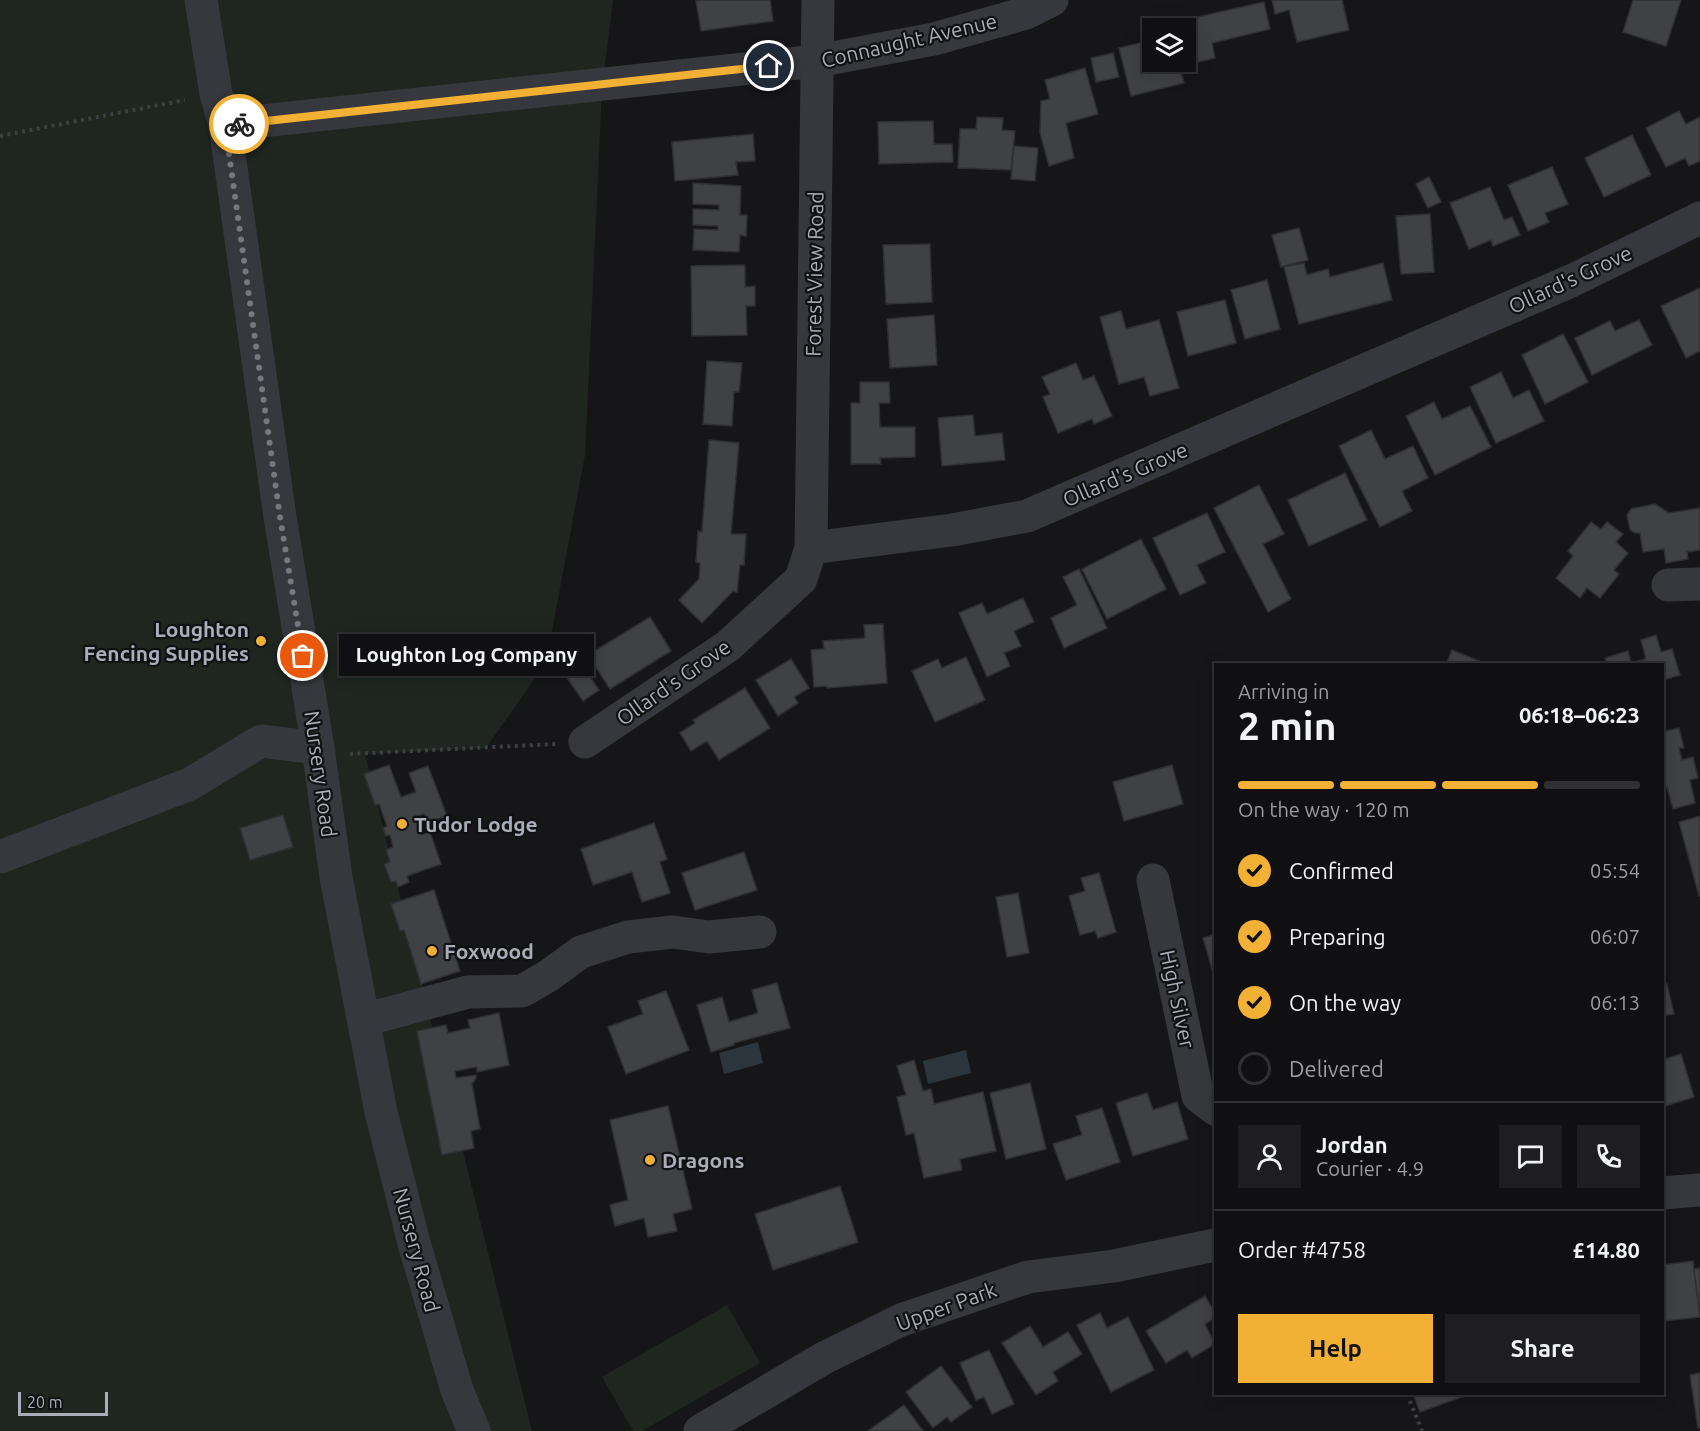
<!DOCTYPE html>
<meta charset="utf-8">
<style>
body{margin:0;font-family:Ubuntu,sans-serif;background:#1e1e20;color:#f1f3f6;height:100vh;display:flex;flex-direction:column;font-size:22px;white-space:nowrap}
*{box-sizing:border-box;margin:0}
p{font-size:20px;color:#9c9d9f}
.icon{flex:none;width:33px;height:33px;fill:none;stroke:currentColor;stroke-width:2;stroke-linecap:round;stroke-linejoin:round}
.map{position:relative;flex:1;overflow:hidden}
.sheet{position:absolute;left:1214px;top:663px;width:450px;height:732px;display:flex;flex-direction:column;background:#101012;border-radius:0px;box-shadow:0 3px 15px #0003,0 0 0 2px #303032}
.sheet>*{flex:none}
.controls{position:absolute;left:1142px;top:18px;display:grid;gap:12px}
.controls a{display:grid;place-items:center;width:54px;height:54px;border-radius:0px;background:#101012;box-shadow:0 3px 15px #0003,0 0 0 2px #303032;font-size:30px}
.scale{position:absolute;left:18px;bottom:15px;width:90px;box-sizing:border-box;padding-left:6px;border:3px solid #a8adb8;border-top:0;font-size:16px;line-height:21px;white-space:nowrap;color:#a8adb8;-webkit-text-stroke:4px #111113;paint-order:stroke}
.pin{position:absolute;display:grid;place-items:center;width:51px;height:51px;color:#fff;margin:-26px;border:3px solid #fff;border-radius:50%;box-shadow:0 2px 6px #0007}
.courier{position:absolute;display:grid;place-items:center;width:60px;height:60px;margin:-30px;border:4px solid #f2b134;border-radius:50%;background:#fff;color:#222;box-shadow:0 2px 8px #0007}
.bubble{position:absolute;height:42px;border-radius:0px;background:#101012;box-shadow:0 3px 15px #0003,0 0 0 2px #303032;font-size:20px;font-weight:700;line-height:42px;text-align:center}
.head em{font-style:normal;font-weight:700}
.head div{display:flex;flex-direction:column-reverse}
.head{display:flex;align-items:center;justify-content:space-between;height:102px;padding:0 24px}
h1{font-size:39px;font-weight:700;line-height:45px}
.bar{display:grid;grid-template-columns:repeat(4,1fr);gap:9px 6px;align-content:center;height:72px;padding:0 24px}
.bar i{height:8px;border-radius:4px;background:#303032}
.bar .active{background:#f2b134}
.bar p{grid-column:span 4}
.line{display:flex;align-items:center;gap:15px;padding:0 24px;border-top:2px solid #303032}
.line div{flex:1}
.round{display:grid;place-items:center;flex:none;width:63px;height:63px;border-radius:0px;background:#1e1e20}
ol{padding:0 24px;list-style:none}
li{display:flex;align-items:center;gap:18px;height:66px}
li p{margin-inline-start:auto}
li .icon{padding:6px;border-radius:50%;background:#f2b134;color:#111;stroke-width:4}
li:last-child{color:#9c9d9f}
li i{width:33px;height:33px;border:3px solid #303032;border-radius:50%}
.cta{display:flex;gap:12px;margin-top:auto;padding:12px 24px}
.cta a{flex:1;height:69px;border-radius:0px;background:#f2b134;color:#111;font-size:24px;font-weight:700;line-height:69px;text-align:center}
.cta a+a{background:#1e1e20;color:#f1f3f6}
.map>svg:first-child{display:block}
</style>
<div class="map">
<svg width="1700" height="1431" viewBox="0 0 1700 1431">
<rect width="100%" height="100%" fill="#161618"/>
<!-- green -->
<g fill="#1e261f">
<polygon points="0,0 613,0 602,89 585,455 546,663 486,748 365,754 532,1431 0,1431"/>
<polygon points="727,1305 760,1363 642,1431 633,1431 602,1377"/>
</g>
<!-- water -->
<g fill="#2c353c">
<polygon points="758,1042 763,1063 724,1074 719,1053"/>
<polygon points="966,1050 971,1073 928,1084 923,1061"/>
</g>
<!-- building -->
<g fill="#404145" stroke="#303034" stroke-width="1.5">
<polygon points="702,0 770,0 773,21 701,31 696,1"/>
<polygon points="1272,0 1342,0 1349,30 1297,42 1289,10 1275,14"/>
<polygon points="1633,0 1681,0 1666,46 1623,32"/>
<polygon points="1264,2 1270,29 1212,43 1215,58 1190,64 1185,41 1185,28 1182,28 1180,21"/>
<polygon points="1152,40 1152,62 1178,62 1184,83 1131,96 1119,48"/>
<polygon points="1113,53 1119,77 1096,82 1091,58"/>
<polygon points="1085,68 1098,114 1066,123 1074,158 1049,166 1040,133 1041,101 1050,99 1045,80"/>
<polygon points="1679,111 1686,124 1700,117 1700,161 1689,166 1685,158 1666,167 1646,128"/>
<polygon points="977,117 1003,118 1002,130 1015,131 1011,170 958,168 960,129 976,129"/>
<polygon points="933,121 934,144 952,144 953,162 879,164 878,122"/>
<polygon points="753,134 755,161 736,162 738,175 675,181 672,142"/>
<polygon points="1632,135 1651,175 1604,197 1585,158"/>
<polygon points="1014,146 1038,148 1035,181 1011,179"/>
<polygon points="1552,167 1568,204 1545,213 1549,222 1528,231 1508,185"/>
<polygon points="1429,177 1441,202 1428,208 1416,184"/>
<polygon points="693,183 741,186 740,215 747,215 746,236 740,235 739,252 693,250 694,229 718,230 718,226 693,225 693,209 719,210 719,205 693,204"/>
<polygon points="1490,187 1504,220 1512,217 1520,235 1493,246 1491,240 1469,249 1450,203"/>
<polygon points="1430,214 1434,272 1401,274 1396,216"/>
<polygon points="1299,228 1308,260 1281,267 1272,235"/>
<polygon points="930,244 932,302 886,304 883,245"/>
<polygon points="1304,263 1307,275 1328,269 1330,277 1383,263 1392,300 1299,324 1284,267"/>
<polygon points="745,265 745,287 755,286 755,306 746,306 747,335 692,336 691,266"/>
<polygon points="1267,280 1280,329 1245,339 1231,290"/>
<polygon points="1700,288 1700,351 1686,358 1661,306"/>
<polygon points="1225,300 1236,343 1188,356 1177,312"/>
<polygon points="1121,311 1126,329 1159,320 1179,388 1150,396 1144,377 1119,384 1100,317"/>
<polygon points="934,315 937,365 890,368 887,319"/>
<polygon points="1639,320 1652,345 1592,375 1575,338 1610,321 1615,331"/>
<polygon points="1563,334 1588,382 1545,404 1522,355"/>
<polygon points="707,361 742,363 739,392 734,392 732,426 703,424"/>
<polygon points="1076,363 1083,380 1094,376 1112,416 1094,424 1092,419 1058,433 1043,397 1050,394 1042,377"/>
<polygon points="1501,372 1513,398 1529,390 1544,421 1496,443 1470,387"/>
<polygon points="860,382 889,382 890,403 879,403 880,427 915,427 915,457 880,458 881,464 851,464 851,403 860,403"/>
<polygon points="1434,402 1442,419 1470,406 1491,447 1435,475 1406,416"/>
<polygon points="973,415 975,436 1002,433 1005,460 942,466 938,418"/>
<polygon points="1371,430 1385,459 1413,446 1428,478 1402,491 1412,511 1380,527 1339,446"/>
<polygon points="709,440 739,443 731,534 746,534 744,565 740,565 737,592 733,591 702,623 679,600 699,579 700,563 696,562 698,531 702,532"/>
<polygon points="1345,473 1367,520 1309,546 1288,500"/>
<polygon points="1259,485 1284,534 1263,544 1291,599 1268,612 1214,508"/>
<polygon points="1655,504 1669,513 1700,508 1700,550 1687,552 1688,559 1666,563 1664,549 1643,552 1640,533 1635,533 1630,530 1627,515 1631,509"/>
<polygon points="1207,513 1225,552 1197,565 1206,583 1180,595 1153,538"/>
<polygon points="1591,522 1601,529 1607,522 1623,534 1616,542 1628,553 1614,570 1619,574 1600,598 1587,588 1580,598 1556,578 1573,556 1568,551"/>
<polygon points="1141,539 1166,589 1107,619 1082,569"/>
<polygon points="1079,569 1107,628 1064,648 1051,618 1077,605 1063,577"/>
<polygon points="1023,598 1034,622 1014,631 1021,646 1004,653 1010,666 987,677 959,613 982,603 987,614"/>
<polygon points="650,617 671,651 610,689 588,655"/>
<polygon points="883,624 887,683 827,688 827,686 814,687 811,650 824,649 823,641 865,638 864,625"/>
<polygon points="1656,635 1661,652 1672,649 1680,675 1663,680 1665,689 1662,690 1662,664 1607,664 1605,658 1628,651 1631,663 1646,659 1641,640"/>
<polygon points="1452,650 1487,664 1446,664"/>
<polygon points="966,657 985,700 935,722 912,671 938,659 942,668"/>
<polygon points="791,659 809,688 794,697 798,703 778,716 756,680"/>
<polygon points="583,667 599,690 583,701 567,678"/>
<polygon points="745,688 770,728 719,760 707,741 691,751 680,733 695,723 693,720"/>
<polygon points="1679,728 1684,748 1679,748 1682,760 1693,757 1698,778 1690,780 1695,803 1673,809 1667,787 1662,789 1662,732"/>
<polygon points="389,765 401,797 416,792 409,773 428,766 447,816 428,822 424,814 415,817 422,835 430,832 441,864 407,876 409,882 398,887 396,881 391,882 384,864 390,862 386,850 393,847 390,835 386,836 383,828 387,826 379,804 375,805 364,774"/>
<polygon points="1172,765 1183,804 1124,821 1113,782"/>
<polygon points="283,815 293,847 250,860 240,828"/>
<polygon points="1700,816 1700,896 1699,896 1679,822"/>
<polygon points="654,823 667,859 660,862 670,893 642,902 632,872 593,885 581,849"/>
<polygon points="744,852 757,890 695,910 682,873"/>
<polygon points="1099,873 1116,932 1098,938 1095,931 1080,935 1069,896 1085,891 1081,878"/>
<polygon points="434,890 460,971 421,984 404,930 400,931 391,904"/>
<polygon points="1018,893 1029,953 1007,957 996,897"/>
<polygon points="1215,934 1215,980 1203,938"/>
<polygon points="777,983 790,1028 734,1043 734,1045 711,1052 697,1005 722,997 729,1022 758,1013 752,990"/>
<polygon points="1667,984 1674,1014 1662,1016 1662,985"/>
<polygon points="666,991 689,1050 626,1074 608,1027 643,1014 638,1001"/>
<polygon points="499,1013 509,1065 477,1072 477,1067 455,1071 456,1078 476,1075 476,1078 472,1084 480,1129 471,1131 474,1148 442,1155 417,1031 446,1025 448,1033 470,1028 468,1020"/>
<polygon points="1681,1054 1694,1097 1662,1107 1662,1060"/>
<polygon points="914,1060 923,1091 931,1089 934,1104 983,1092 996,1151 960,1159 962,1170 924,1178 914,1133 906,1135 897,1097 906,1095 897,1066"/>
<polygon points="1030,1083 1046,1149 1006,1159 990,1093"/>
<polygon points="1147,1093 1153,1110 1177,1102 1188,1139 1133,1156 1116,1103"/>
<polygon points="668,1106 692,1209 673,1214 677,1231 648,1237 644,1218 615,1226 610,1205 628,1200 610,1120"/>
<polygon points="1102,1108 1120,1162 1066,1180 1053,1144 1082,1135 1076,1116"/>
<polygon points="840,1186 858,1242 773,1270 755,1214"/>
<polygon points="1693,1261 1700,1317 1665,1321 1662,1295 1662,1265"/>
<polygon points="1700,1268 1700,1315 1694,1269"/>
<polygon points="1205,1296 1215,1313 1215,1318 1205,1324 1215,1344 1192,1358 1187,1350 1166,1363 1146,1331"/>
<polygon points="1100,1313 1107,1328 1128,1317 1154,1370 1111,1392 1077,1325"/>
<polygon points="1030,1326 1043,1347 1068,1332 1082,1354 1053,1372 1058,1381 1036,1395 1002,1343"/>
<polygon points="989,1350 1014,1404 992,1414 984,1397 976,1400 960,1363"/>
<polygon points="941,1366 972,1407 951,1422 947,1417 933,1428 906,1392"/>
<polygon points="1700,1373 1700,1428 1698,1428 1690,1375"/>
<polygon points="1413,1394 1470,1394 1420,1412"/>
<polygon points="904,1405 923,1431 868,1431"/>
</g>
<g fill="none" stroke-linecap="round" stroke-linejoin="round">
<!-- path -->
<g stroke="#3d3f44" stroke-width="4" stroke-dasharray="3 4.5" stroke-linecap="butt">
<polyline points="0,136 185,100"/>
<polyline points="350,754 556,744"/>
<polyline points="1407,1394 1422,1431"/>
</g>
<!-- minor -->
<g stroke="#37383d" stroke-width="33">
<polyline points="201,0 216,94 225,125 280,517 318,748 336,877 381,1112 414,1243 457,1390 474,1431"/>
<polyline points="225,125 817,61 934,39 1026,13 1052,0"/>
<polyline points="811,548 952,530 1027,516 1571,281 1700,218"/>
<polyline points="1668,585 1700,584"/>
<polyline points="585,742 728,646 801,579 811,548 818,0"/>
<polyline points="0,857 190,784 261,741 318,748"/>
<polyline points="1153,880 1198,1096 1215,1109"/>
<polyline points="364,1020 468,992 522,991 548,976 581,952 628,937 673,932 709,937 760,932"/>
<polyline points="1662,1193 1700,1190"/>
<polyline points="700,1431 824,1358 901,1320 1028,1277 1114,1266 1215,1245"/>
</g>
</g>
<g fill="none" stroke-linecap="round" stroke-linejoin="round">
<!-- done -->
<polyline stroke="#757880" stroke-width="6" stroke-dasharray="0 10.8" points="239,124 225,125 280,517 303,656"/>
<!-- route -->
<polyline stroke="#f2b134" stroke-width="8" points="239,124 769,66"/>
</g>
<!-- markers -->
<g fill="#f2b134" stroke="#111113" stroke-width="2">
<circle cx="261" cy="641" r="6"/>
<circle cx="402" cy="824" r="6"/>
<circle cx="432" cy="951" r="6"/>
<circle cx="650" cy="1160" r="6"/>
</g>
<g text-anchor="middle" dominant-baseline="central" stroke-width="4.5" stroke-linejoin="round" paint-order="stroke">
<!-- street labels -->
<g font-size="21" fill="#a8adb8" stroke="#111113">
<text transform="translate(909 40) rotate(-13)">Connaught Avenue</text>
<text transform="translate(814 274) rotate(-89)">Forest View Road</text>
<text transform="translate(1570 279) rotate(-25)">Ollard's Grove</text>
<text transform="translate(1125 474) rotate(-23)">Ollard's Grove</text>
<text transform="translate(673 682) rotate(-35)">Ollard's Grove</text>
<text transform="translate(321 774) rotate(82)">Nursery Road</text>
<text transform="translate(1178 999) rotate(78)">High Silver</text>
<text transform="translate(417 1250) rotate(75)">Nursery Road</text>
<text transform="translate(946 1306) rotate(-20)">Upper Park</text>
</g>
<!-- poi labels -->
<g font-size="21" font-weight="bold" fill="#a8adb8" stroke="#111113" text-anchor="start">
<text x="249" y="629" text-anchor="end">Loughton<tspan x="249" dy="24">Fencing Supplies</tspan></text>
<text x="414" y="824">Tudor Lodge</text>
<text x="444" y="951">Foxwood</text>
<text x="662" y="1160">Dragons</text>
</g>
</g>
</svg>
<div class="controls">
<a><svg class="icon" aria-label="layers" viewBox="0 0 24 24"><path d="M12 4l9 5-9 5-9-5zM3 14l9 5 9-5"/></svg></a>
</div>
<div class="scale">20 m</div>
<div class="pin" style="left:303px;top:656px;background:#ea580c"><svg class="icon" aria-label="bag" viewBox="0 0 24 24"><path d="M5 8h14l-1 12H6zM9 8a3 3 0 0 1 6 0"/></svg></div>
<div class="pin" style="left:769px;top:66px;background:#1f2937"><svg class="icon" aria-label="home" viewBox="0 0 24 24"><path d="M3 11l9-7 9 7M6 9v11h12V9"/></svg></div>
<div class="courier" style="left:239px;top:124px"><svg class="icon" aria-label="bike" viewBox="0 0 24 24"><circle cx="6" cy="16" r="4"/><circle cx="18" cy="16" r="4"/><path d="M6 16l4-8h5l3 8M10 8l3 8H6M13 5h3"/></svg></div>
<div class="bubble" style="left:339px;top:634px;width:255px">Loughton Log Company</div>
<section class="sheet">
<div class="head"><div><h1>2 min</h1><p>Arriving in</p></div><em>06:18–06:23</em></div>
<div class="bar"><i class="active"></i><i class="active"></i><i class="active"></i><i></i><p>On the way · 120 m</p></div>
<ol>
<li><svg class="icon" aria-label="check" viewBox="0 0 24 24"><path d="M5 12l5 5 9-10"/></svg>Confirmed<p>05:54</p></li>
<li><svg class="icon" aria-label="check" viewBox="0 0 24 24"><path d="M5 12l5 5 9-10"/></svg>Preparing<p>06:07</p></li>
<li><svg class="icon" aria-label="check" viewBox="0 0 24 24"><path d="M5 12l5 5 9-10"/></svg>On the way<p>06:13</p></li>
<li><i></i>Delivered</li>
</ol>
<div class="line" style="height:108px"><a class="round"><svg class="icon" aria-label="person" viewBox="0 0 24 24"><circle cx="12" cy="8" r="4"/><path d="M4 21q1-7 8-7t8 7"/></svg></a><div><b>Jordan</b><p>Courier · 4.9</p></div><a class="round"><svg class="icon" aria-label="chat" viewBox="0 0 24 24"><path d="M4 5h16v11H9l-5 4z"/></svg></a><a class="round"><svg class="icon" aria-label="phone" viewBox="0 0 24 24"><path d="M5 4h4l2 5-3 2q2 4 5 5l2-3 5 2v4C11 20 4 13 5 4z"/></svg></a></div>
<div class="line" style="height:78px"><div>Order #4758</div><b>£14.80</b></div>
<div class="cta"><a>Help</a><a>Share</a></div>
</section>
</div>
